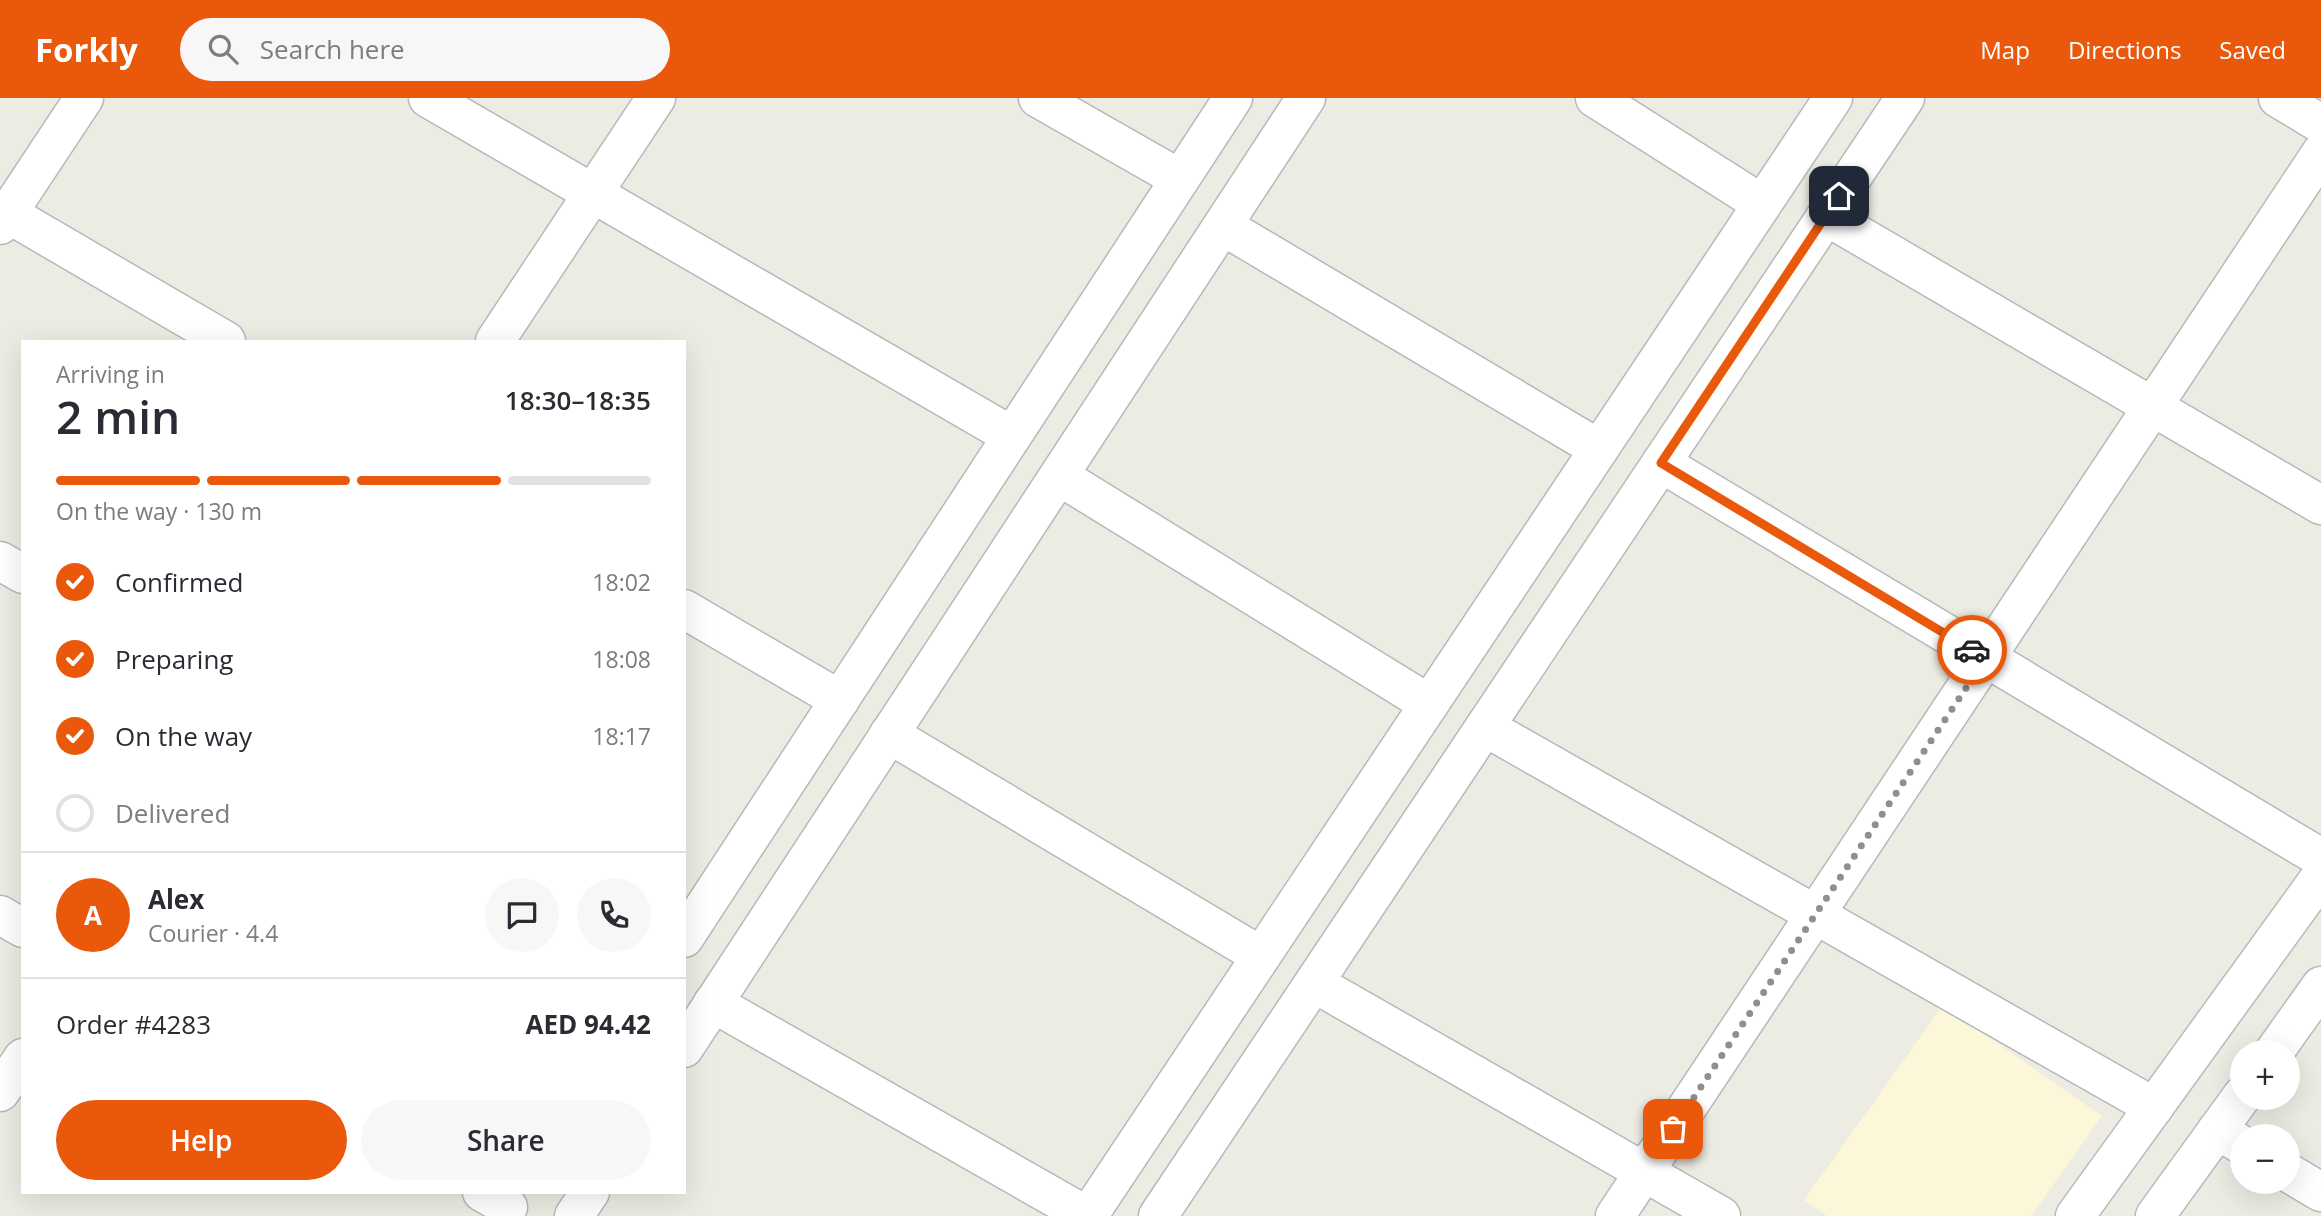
<!DOCTYPE html>
<meta charset="utf-8">
<style>
body{margin:0;font-family:"Open Sans",sans-serif;background:#f7f7f7;color:#2b2b33;height:100vh;display:flex;flex-direction:column;font-size:26px;white-space:nowrap}
*{box-sizing:border-box;margin:0}
p{font-size:23px;color:#7c7c81}
.icon{flex:none;width:38px;height:38px;fill:none;stroke:currentColor;stroke-width:2;stroke-linecap:round;stroke-linejoin:round}
.map{position:relative;flex:1;overflow:hidden}
.sheet{position:absolute;left:21px;top:242px;width:665px;height:854px;display:flex;flex-direction:column;background:#fff;border-radius:0px;box-shadow:0 7px 28px #0002}
.sheet>*{flex:none}
.fabs{position:absolute;left:2230px;top:942px;display:grid;gap:14px}
.fabs a{display:grid;place-items:center;width:70px;height:70px;border-radius:50%;background:#fff;box-shadow:0 7px 28px #0002;font-size:35px}
.pin{position:absolute;display:grid;place-items:center;width:60px;height:60px;color:#fff;margin:-30px;border-radius:14px;box-shadow:0 4px 10px #0006}
.courier{position:absolute;display:grid;place-items:center;width:70px;height:70px;margin:-35px;border:5px solid #ea580c;border-radius:50%;background:#fff;color:#222;box-shadow:0 2px 9px #0007}
.headline em{font-style:normal;font-weight:600}
.headline div{display:flex;flex-direction:column-reverse}
.headline{display:flex;align-items:center;justify-content:space-between;height:119px;padding:0 35px}
h1{font-size:46px;font-weight:600;line-height:52px}
.bar{display:grid;grid-template-columns:repeat(4,1fr);gap:10px 7px;align-content:center;height:84px;padding:0 35px}
.bar i{height:9px;border-radius:5px;background:#e1e1e2}
.bar .current{background:#ea580c}
.bar p{grid-column:span 4}
.line{display:flex;align-items:center;gap:18px;padding:0 35px;border-top:2px solid #e1e1e2}
.line div{flex:1}
.round{display:grid;place-items:center;flex:none;width:74px;height:74px;border-radius:37px;background:#f7f7f7}
ol{padding:0 35px;list-style:none}
li{display:flex;align-items:center;gap:21px;height:77px}
li p{margin-inline-start:auto}
li .icon{padding:7px;border-radius:50%;background:#ea580c;color:#fff;stroke-width:4}
li:last-child{color:#7c7c81}
li i{width:38px;height:38px;border:4px solid #e1e1e2;border-radius:50%}
.action{display:flex;gap:14px;margin-top:auto;padding:14px 35px}
.action a{flex:1;height:80px;border-radius:42px;background:#ea580c;color:#fff;font-size:28px;font-weight:600;line-height:80px;text-align:center}
.action a+a{background:#f7f7f7;color:#2b2b33}
header{display:flex;align-items:center;gap:42px;box-sizing:border-box;height:98px;padding:0 35px;background:#ea580c;color:#fff}
header strong{font-size:33px}
nav{display:flex;gap:38px;margin-inline-start:auto;font-size:24px}
.search{width:490px;height:63px;background:#f7f7f7;display:flex;align-items:center;gap:18px;box-sizing:border-box;padding:0 24px;border-radius:38px;color:#7c7c81;font-size:26px}
.map>svg:first-child{display:block}
</style>
<header>
<strong>Forkly</strong>
<div class="search"><svg class="icon" aria-label="search" viewBox="0 0 24 24"><circle cx="10" cy="10" r="6"/><path d="M15 15l6 6"/></svg>Search here</div>
<nav><a>Map</a><a>Directions</a><a>Saved</a></nav>
</header>
<div class="map">
<svg width="2321" height="1118" viewBox="0 0 2321 1118">
<rect width="100%" height="100%" fill="#edece3"/>
<!-- commercial -->
<polygon fill="#fcf7d9" points="1943,907 2102,1018 2031,1118 1827,1118 1804,1102"/>
<g fill="none" stroke-linecap="round" stroke-linejoin="round">
<!-- minor casing -->
<g stroke="#b5b8bd" stroke-width="41">
<g id="minor">
<polyline points="428,0 1012,338"/>
<polyline points="1038,0 1180,81"/>
<polyline points="1595,0 1762,106"/>
<polyline points="2278,0 2321,26"/>
<polyline points="0,111 226,243"/>
<polyline points="1826,118 2321,407"/>
<polyline points="0,127 84,0"/>
<polyline points="1223,128 1599,351"/>
<polyline points="495,243 656,0"/>
<polyline points="1661,365 2321,760"/>
<polyline points="1059,378 1429,606"/>
<polyline points="0,463 23,476"/>
<polyline points="684,511 840,602"/>
<polyline points="1485,629 2154,1009"/>
<polyline points="889,636 1261,858"/>
<polyline points="0,817 23,830"/>
<polyline points="684,840 1233,0"/>
<polyline points="1314,885 1721,1118"/>
<polyline points="713,905 1087,1118"/>
<polyline points="684,950 1306,0"/>
<polyline points="0,994 23,960"/>
<polyline points="2217,1032 2242,1047"/>
<polyline points="2287,1074 2321,1094"/>
<polyline points="482,1094 508,1109"/>
<polyline points="574,1118 590,1094"/>
<polyline points="1088,1118 1833,0"/>
<polyline points="1158,1118 1905,0"/>
<polyline points="1615,1118 2321,55"/>
</g>
</g>
<!-- secondary casing -->
<g stroke="#b7b9bf" stroke-width="41">
<g id="secondary">
<polyline points="2274,954 2321,888"/>
<polyline points="2075,1118 2321,778"/>
<polyline points="2155,1118 2242,998"/>
</g>
</g>
<!-- minor -->
<use href="#minor" stroke="#fff" stroke-width="38"/>
<!-- secondary -->
<use href="#secondary" stroke="#fff" stroke-width="38"/>
</g>
<g fill="none" stroke-linecap="round" stroke-linejoin="round">
<!-- done -->
<polyline stroke="#8e9090" stroke-width="7" stroke-dasharray="0 12.6" points="1673,1031 1986,560 1972,552"/>
<!-- route -->
<polyline stroke="#ea580c" stroke-width="9" points="1839,98 1661,365 1972,552"/>
</g>
</svg>
<div class="fabs">
<a>+</a>
<a>−</a>
</div>
<div class="pin" style="left:1673px;top:1031px;background:#ea580c"><svg class="icon" aria-label="bag" viewBox="0 0 24 24"><path d="M5 8h14l-1 12H6zM9 8a3 3 0 0 1 6 0"/></svg></div>
<div class="pin" style="left:1839px;top:98px;background:#1f2937"><svg class="icon" aria-label="home" viewBox="0 0 24 24"><path d="M3 11l9-7 9 7M6 9v11h12V9"/></svg></div>
<div class="courier" style="left:1972px;top:552px"><svg class="icon" aria-label="car" viewBox="0 0 24 24"><path d="M5 17H2v-5l4-1 3-4h7l3 4 3 1v5h-3M9 17h6M6 11h13"/><circle cx="7" cy="17" r="2"/><circle cx="17" cy="17" r="2"/></svg></div>
<section class="sheet">
<div class="headline"><div><h1>2 min</h1><p>Arriving in</p></div><em>18:30–18:35</em></div>
<div class="bar"><i class="current"></i><i class="current"></i><i class="current"></i><i></i><p>On the way · 130 m</p></div>
<ol>
<li><svg class="icon" aria-label="check" viewBox="0 0 24 24"><path d="M5 12l5 5 9-10"/></svg>Confirmed<p>18:02</p></li>
<li><svg class="icon" aria-label="check" viewBox="0 0 24 24"><path d="M5 12l5 5 9-10"/></svg>Preparing<p>18:08</p></li>
<li><svg class="icon" aria-label="check" viewBox="0 0 24 24"><path d="M5 12l5 5 9-10"/></svg>On the way<p>18:17</p></li>
<li><i></i>Delivered</li>
</ol>
<div class="line" style="height:126px"><b class="round" style="background:#ea580c;color:#fff">A</b><div><b>Alex</b><p>Courier · 4.4</p></div><a class="round"><svg class="icon" aria-label="chat" viewBox="0 0 24 24"><path d="M4 5h16v11H9l-5 4z"/></svg></a><a class="round"><svg class="icon" aria-label="phone" viewBox="0 0 24 24"><path d="M5 4h4l2 5-3 2q2 4 5 5l2-3 5 2v4C11 20 4 13 5 4z"/></svg></a></div>
<div class="line" style="height:91px"><div>Order #4283</div><b>AED 94.42</b></div>
<div class="action"><a>Help</a><a>Share</a></div>
</section>
</div>
